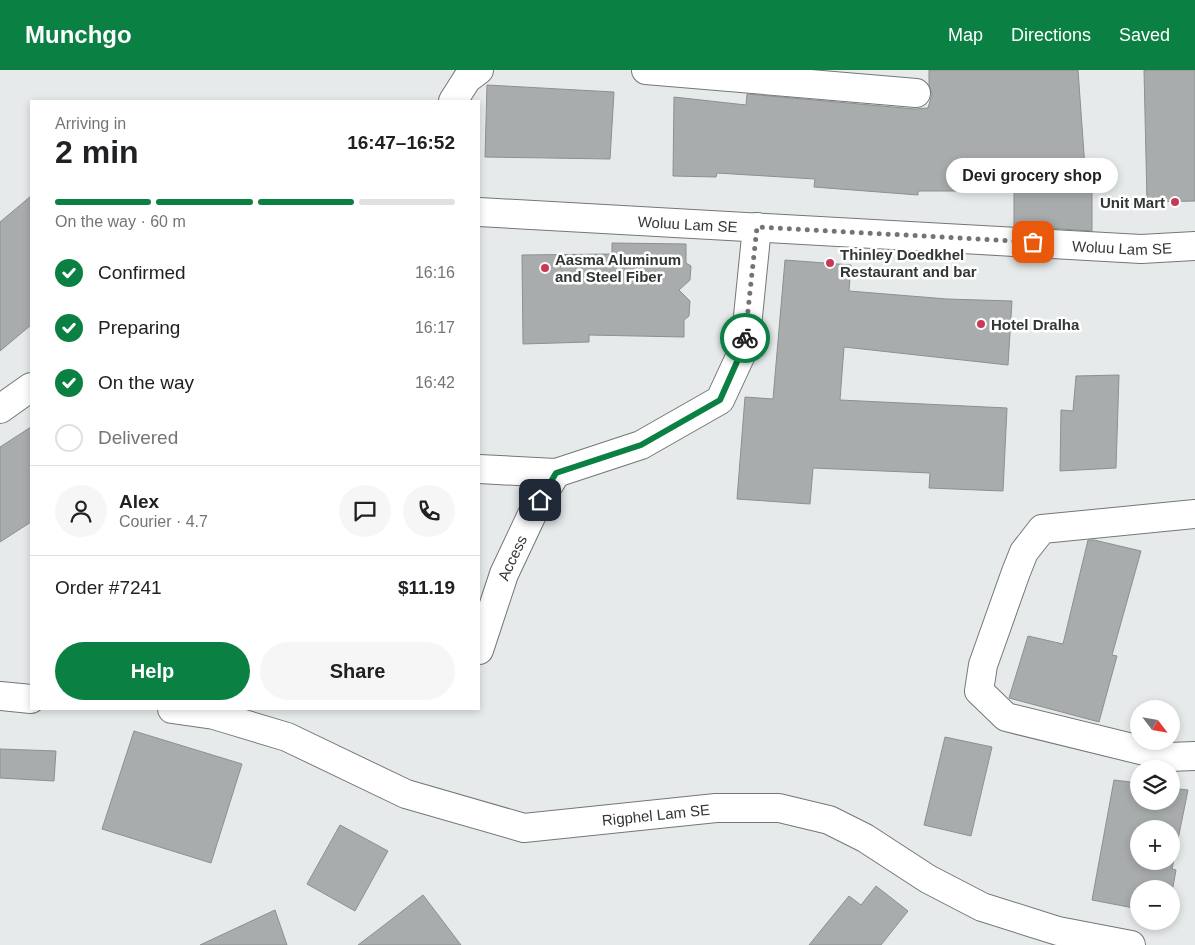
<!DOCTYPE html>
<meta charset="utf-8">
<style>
body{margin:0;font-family:Helvetica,sans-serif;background:#f6f6f6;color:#202124;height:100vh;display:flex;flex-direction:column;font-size:19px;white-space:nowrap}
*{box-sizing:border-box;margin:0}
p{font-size:16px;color:#757577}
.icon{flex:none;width:28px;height:28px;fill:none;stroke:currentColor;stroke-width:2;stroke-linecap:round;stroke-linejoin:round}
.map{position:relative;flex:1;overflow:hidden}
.panel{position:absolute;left:30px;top:30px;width:450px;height:610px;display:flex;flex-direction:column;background:#fff;border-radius:0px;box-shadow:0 2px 8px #0003}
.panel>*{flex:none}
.needle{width:32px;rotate:121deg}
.buttons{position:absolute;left:1130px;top:630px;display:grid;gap:10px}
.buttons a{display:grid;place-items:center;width:50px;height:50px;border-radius:50%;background:#fff;box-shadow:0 2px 8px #0003;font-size:25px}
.pin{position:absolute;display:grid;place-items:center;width:42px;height:42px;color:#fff;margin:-21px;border-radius:10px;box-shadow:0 2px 8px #0006}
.courier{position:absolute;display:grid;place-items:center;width:50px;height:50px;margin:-25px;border:4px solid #0b8043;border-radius:50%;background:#fff;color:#222;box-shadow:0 1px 6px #0007}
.bubble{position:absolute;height:35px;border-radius:18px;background:#fff;box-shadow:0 2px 8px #0003;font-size:16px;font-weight:800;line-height:35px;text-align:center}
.headline em{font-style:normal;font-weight:800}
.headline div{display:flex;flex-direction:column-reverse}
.headline{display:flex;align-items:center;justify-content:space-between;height:85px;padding:0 25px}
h1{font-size:32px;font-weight:800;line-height:38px}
.bar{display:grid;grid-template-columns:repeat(4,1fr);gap:8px 5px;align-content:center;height:60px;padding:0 25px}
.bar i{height:6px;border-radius:4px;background:#e0e0e0}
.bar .on{background:#0b8043}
.bar p{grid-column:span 4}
.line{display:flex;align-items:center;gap:12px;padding:0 25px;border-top:1px solid #e0e0e0}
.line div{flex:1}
.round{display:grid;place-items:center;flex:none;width:52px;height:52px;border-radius:26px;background:#f6f6f6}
ol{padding:0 25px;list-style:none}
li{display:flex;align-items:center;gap:15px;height:55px}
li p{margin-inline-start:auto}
li .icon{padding:5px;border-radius:50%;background:#0b8043;color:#fff;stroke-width:4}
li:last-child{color:#757577}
li i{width:28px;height:28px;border:2px solid #e0e0e0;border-radius:50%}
.cta{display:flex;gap:10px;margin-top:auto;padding:10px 25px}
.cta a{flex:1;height:58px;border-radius:30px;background:#0b8043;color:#fff;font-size:20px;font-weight:800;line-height:58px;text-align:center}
.cta a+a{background:#f6f6f6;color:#202124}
header{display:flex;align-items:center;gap:30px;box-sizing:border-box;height:70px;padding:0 25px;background:#0b8043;color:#fff}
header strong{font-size:24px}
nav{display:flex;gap:28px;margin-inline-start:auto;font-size:18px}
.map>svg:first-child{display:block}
</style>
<header>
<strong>Munchgo</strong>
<nav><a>Map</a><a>Directions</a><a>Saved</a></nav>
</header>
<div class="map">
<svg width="1195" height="875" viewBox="0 0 1195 875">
<rect width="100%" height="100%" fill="#e6eaea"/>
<!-- building -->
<g fill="#a8acac" stroke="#8c9090" fill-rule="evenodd">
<polygon points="929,0 1078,0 1086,112 1092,112 1092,161 1014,156 1014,121 918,121 918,125 814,117 815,109 717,103 716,107 673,106 674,27 746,35 747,24 915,39 928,38 932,24 929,15"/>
<polygon points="1144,0 1195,0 1195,131 1147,132"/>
<polygon points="487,15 614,22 610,89 485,87"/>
<polygon points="31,126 31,255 0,281 0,152"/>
<polygon points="612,173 686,174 686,193 691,196 690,210 679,220 690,231 689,246 684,250 684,267 589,265 589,272 523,274 522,185 612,184"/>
<polygon points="785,190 851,195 849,221 947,229 1012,231 1008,295 844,277 840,330 1007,338 1003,421 929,418 930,403 813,398 810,434 737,429 745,327 773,329"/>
<polygon points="1119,305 1116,398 1060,401 1061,340 1073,341 1076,306"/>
<polygon points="31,357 31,452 0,472 0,377"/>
<polygon points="1088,470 1094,470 1141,481 1112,585 1117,586 1099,652 1009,628 1028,566 1063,574"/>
<polygon points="134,661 242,694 211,793 102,759"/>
<polygon points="945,667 992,677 971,766 924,755"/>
<polygon points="0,679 56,681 54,711 0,708"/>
<path d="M 1114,710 L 1139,713 L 1139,731 L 1171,731 L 1171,718 L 1188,720 L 1172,799 L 1176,800 L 1171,828 L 1171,819 L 1139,819 L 1139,839 L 1092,830 ZM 1139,759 L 1171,759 L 1171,791 L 1139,791 Z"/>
<polygon points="340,755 388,781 355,841 307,814"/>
<polygon points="876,816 908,841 881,875 809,875 849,826 861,835"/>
<polygon points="423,825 461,875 358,875 383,856"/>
<polygon points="275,840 287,875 200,875"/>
</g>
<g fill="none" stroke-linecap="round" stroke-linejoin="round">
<!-- minor casing -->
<g stroke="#747777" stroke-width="30">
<g id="minor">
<polyline points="646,0 916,23"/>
<polyline points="453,31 467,9 479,0"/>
<path id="s1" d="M 479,142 L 1141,179 L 1195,176"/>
<polyline points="0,339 31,317"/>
<polyline points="479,399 556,403 641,375 720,330 745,276 757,157"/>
<polyline points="1195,444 1042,459 1024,482 1016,502 983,595 979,621 1006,647 1169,687 1195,686"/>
<path id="s2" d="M 479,580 L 504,504 L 535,438 L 556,403"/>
<polyline points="0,626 31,629"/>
<path id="s3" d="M 172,639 L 214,645 L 287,667 L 406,724 L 524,758 L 716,738 L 779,738 L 829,750 L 865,768 L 928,809 L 982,837 L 1058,861 L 1131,875"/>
</g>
</g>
<!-- minor -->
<use href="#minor" stroke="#fff" stroke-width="28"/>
</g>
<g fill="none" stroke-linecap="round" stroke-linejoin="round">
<!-- done -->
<polyline stroke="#727575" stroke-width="5" stroke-dasharray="0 9" points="745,268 757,157 1033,172"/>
<!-- route -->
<polyline stroke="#0b8043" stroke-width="6" points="540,430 556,403 641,375 720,330 744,276 745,268"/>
</g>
<!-- markers -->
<g fill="#c93954" stroke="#fff" stroke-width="2">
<circle cx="1175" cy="132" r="5"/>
<circle cx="830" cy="193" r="5"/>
<circle cx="545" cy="198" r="5"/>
<circle cx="981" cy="254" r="5"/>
</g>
<g text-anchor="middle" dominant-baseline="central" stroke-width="5" stroke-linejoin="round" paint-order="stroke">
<!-- poi labels -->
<g font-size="15" font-weight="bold" fill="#343636" stroke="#fff" text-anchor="start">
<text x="1165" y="132" text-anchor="end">Unit Mart</text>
<text x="840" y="184">Thinley Doedkhel<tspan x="840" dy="17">Restaurant and bar</tspan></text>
<text x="555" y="189">Aasma Aluminum<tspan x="555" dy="17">and Steel Fiber</tspan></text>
<text x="991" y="254">Hotel Dralha</text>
</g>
<!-- street labels -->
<g font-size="15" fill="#343636" stroke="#fff">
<text stroke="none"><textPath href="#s1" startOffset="209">Woluu Lam SE</textPath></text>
<text stroke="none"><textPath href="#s1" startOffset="644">Woluu Lam SE</textPath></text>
<text stroke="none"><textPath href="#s2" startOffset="98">Access</textPath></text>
<text stroke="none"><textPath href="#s3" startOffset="506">Rigphel Lam SE</textPath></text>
</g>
</g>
</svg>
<div class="buttons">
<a><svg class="needle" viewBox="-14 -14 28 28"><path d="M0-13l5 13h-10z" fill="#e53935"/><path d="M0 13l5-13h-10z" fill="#757577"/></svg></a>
<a><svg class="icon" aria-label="layers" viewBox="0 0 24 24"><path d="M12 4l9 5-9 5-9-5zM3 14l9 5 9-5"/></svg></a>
<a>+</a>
<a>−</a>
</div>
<div class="pin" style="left:1033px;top:172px;background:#ea580c"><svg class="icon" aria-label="bag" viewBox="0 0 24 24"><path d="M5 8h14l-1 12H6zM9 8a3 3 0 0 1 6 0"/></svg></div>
<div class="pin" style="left:540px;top:430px;background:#1f2937"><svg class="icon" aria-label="home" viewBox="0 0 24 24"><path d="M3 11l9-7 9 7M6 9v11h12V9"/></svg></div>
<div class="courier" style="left:745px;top:268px"><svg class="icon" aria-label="bike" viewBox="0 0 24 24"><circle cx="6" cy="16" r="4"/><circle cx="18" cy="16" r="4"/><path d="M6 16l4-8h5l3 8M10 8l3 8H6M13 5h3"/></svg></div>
<div class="bubble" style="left:946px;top:88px;width:172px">Devi grocery shop</div>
<section class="panel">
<div class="headline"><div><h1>2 min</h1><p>Arriving in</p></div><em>16:47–16:52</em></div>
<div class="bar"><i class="on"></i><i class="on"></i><i class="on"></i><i></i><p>On the way · 60 m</p></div>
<ol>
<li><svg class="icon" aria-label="check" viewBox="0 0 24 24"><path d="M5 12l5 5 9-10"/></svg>Confirmed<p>16:16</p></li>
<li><svg class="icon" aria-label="check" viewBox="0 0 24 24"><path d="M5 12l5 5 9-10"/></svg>Preparing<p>16:17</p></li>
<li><svg class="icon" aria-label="check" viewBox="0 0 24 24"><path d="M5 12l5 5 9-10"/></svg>On the way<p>16:42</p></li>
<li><i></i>Delivered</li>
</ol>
<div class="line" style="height:90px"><a class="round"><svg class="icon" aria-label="person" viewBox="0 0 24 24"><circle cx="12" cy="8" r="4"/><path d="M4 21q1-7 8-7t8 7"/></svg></a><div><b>Alex</b><p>Courier · 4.7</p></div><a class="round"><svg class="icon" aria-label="chat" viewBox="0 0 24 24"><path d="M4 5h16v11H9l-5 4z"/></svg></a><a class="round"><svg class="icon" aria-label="phone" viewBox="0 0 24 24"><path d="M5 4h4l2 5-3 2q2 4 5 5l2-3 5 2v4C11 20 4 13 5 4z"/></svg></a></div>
<div class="line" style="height:65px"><div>Order #7241</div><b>$11.19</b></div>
<div class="cta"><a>Help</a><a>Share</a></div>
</section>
</div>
